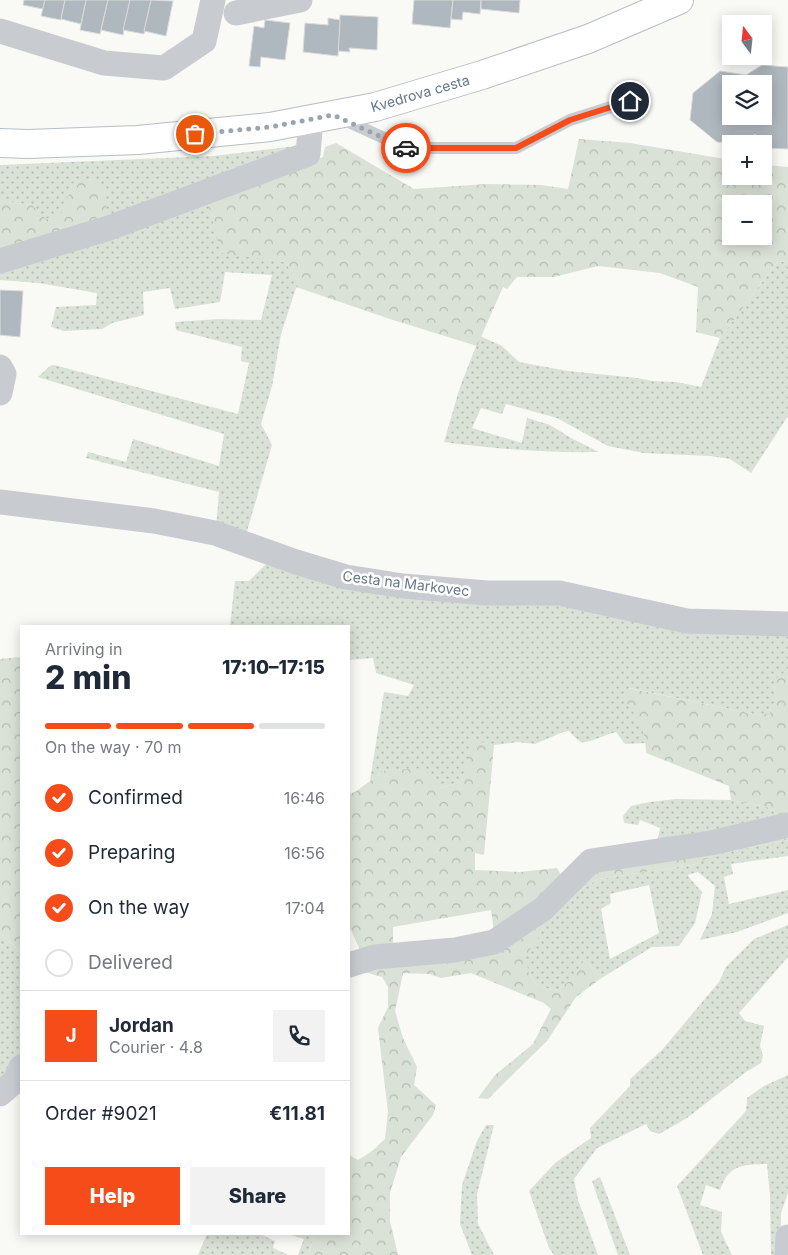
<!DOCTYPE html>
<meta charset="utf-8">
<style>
body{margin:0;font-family:Inter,sans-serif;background:#f2f2f3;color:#1f2937;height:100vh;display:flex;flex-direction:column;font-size:19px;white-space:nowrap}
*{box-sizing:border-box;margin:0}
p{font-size:16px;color:#747a83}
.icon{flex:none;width:28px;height:28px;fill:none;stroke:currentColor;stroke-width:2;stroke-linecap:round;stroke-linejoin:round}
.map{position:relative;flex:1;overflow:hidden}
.drawer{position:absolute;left:20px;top:625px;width:330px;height:610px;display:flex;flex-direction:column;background:#fff;border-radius:0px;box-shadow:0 2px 12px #0003}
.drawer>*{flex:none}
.needle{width:32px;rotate:345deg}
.tools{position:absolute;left:722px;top:15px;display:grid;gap:10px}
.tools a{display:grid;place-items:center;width:50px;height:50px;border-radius:0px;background:#fff;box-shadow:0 2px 12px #0003;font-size:25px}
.pin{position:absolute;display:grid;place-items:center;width:42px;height:42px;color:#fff;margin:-21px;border:2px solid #fff;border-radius:50%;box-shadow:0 1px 5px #0007}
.courier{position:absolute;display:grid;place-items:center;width:50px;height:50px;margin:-25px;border:4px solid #f54c19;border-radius:50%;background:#fff;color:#222;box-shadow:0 1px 6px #0007}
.summary em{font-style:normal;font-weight:800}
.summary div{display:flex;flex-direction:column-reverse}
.summary{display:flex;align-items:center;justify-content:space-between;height:85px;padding:0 25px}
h1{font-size:32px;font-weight:800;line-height:38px}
.bar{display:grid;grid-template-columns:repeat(4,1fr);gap:8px 5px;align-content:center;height:60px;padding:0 25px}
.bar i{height:6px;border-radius:4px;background:#e0e1e3}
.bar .selected{background:#f54c19}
.bar p{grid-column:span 4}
.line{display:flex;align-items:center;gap:12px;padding:0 25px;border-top:1px solid #e0e1e3}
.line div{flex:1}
.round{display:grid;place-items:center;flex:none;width:52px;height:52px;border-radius:0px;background:#f2f2f3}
ol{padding:0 25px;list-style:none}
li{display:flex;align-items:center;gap:15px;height:55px}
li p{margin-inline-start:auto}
li .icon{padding:5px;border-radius:50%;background:#f54c19;color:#fff;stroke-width:4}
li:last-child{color:#747a83}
li i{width:28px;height:28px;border:2px solid #e0e1e3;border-radius:50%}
.cta{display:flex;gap:10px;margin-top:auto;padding:10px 25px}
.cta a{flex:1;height:58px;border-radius:0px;background:#f54c19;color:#fff;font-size:20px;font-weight:800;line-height:58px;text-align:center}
.cta a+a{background:#f2f2f3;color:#1f2937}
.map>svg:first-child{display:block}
</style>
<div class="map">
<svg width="788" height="1255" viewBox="0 0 788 1255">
<defs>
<pattern id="grass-dots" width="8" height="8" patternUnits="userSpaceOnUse" patternTransform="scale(1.25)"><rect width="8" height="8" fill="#dae1d6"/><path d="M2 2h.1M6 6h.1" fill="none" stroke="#b4bbb3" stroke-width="1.8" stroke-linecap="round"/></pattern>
<pattern id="forest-crowns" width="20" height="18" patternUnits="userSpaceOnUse" patternTransform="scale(1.25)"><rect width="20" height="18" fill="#dae1d6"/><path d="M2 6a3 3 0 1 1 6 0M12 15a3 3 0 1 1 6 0" fill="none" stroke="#b4bbb3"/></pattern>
</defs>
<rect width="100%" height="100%" fill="#f9f9f6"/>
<!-- grass -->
<g fill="url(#grass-dots)" fill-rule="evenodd">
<polygon points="297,146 103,221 73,183 61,216 45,219 32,205 0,201 0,165 213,156"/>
<polygon points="207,200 214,225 257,257 285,262 298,282 281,334 272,386 261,424 272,445 245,538 216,529 219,492 86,458 88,452 126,462 133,439 219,466 224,434 38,377 50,366 54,365 238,414 249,363 241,361 242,347 176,330 175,322 219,319 261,320 272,275 225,272 220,302 175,309 170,288 143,292 144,315 112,323 102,329 64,331 51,327 56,307 96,305 97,293 39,283 0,280 0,268"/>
<path d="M 778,261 L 788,262 L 788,416 L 751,473 L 730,459 L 710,456 L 644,453 L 608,446 L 557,418 L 506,404 L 502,414 L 481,408 L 472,428 L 522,443 L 527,418 L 550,425 L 571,438 L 599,452 C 546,453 496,449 444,442 L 460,387 L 480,336 L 502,346 L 519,362 L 568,371 L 637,378 L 652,381 L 676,382 L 701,387 L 720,338 Z"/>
<path d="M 271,559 L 788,635 L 788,671 L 786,671 L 774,686 L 777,701 L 771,713 L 758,715 L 629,688 L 625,700 L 641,722 L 646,743 L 625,744 L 616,732 C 607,734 587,744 581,742 C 577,740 572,734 569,731 L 563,732 L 535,744 L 518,742 L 494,745 L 473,741 L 462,782 L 440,788 L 384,771 L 370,781 L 384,692 L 408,696 L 414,685 L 376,673 L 373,658 L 349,660 L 349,626 L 230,626 L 235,581 L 249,581 Z"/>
<polygon points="676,799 731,800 771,808 779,818 656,849 660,828 640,820 638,825 624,823 623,816 631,806 650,802"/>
<path d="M 788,840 L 788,856 L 731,864 L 733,874 L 724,877 L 729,904 L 788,890 L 788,913 L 737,932 L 700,940 L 712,914 L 715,886 L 698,872 L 687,875 L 702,892 L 695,923 L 679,946 L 652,947 L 600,979 C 596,971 592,965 584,961 L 573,978 L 556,991 L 536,985 L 529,973 L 524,957 L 551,918 L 576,893 L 598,879 L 692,865 L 718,854 ZM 649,885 L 659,933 L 610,959 L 601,909 L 611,903 L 610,894 Z"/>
<polygon points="788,925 788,957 739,1013 745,1021 764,1026 760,1046 763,1056 761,1063 746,1072 687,1118 659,1134 650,1131 646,1124 597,1148 574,1179 578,1200 598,1255 554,1255 549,1248 529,1191 555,1163 591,1138 590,1128 630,1086 630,1079 662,1050 719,982 726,967 754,939"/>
<polygon points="0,932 21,953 21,1063 0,1085"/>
<path d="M 788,1075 L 788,1193 L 781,1213 L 781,1255 L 771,1255 L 770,1196 L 767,1164 C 743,1165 729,1164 720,1190 L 706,1185 L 700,1205 L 722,1212 L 721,1232 L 732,1255 L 703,1255 L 677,1186 L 746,1111 L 747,1098 L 764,1086 Z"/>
<polygon points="486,1125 494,1125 477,1194 478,1224 494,1255 472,1255 460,1224 462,1185 477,1141"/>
<polygon points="600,1177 630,1255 618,1255 592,1181"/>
<polygon points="207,1234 260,1234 275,1241 273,1248 288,1255 198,1255"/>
<polygon points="288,1234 315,1234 308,1255 298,1255 304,1239"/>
</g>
<!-- forest -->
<g fill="url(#forest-crowns)" fill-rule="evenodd">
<path d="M 579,139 L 630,143 L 731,160 L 731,176 L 764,176 L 764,165 L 788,167 L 788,262 L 778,261 L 720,338 L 696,332 L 698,287 L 660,273 L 598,266 L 554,277 L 517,277 L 507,289 L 503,287 L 477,346 L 390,319 L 296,287 L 298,282 L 285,262 L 221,253 L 207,200 L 323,157 L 325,147 L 336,143 L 414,189 L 487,184 L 541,185 L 568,189 ZM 731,204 L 764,204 L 764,236 L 731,236 Z"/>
<polygon points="94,180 106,191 106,208 103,221 0,255 0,201 32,205 46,219 61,215 73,183"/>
<polygon points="21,657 21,953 0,932 0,659"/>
<path d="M 786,671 L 788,671 L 788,817 L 779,818 L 771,808 L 731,800 L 729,786 L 646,753 C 646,729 638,719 625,700 L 628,688 L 758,715 L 770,713 L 777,701 L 774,686 L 775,679 Z"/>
<polygon points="472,740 494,745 484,855 475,853 475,870 520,872 557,868 564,881 495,938 491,910 393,927 393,949 360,950 351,930 349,929 349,794 355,792 384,771 424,768 440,788 462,782"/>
<path d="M 788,833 L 788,840 L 718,854 L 692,865 L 598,879 L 576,893 L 551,918 L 525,957 L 529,973 L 536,985 L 556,991 L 573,978 L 584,961 C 592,965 596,971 600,979 L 576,997 L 547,1041 L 488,1099 L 478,1098 L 495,1075 L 533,1044 L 551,1009 L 544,1003 L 471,973 L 441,978 L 429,974 L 403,973 L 395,1011 L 403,1038 L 417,1067 L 414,1085 L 436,1105 L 433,1115 L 401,1157 L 390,1193 L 390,1221 L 398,1255 L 308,1255 L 315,1234 L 349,1234 L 349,1155 L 358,1160 L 372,1151 L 385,1139 L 388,1112 L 378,1028 L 388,1007 L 388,987 L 382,977 L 364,972 L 365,965 L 451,956 L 593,869 Z"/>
</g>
<!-- building -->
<g fill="#afb8be" stroke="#dbdbd8" fill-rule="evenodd">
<polygon points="24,0 45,0 43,9 23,5"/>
<polygon points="45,0 65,0 61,20 41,16"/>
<polygon points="65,0 86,0 81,24 61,19"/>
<polygon points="86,0 108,0 100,34 80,30"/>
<polygon points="108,0 130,0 123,35 101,30"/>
<polygon points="130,0 151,0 144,34 123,30"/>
<polygon points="151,0 173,1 166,36 144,31"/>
<polygon points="414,0 453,0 450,28 412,24"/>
<polygon points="453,0 481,0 480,14 463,12 462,20 451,19"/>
<polygon points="481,0 520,0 519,13 481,9"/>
<polygon points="340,15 378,17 377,50 349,48 350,52 338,51"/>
<polygon points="328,18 340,20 338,56 303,52 305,23 328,25"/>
<polygon points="265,20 290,23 285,60 261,57 260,67 249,66 254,26 264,28"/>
<path d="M 762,65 L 788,67 L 788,149 L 764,148 L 764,144 L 760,144 L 755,134 L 744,144 L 717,142 L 690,120 L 693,93 L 720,71 L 746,75 ZM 731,84 L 764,84 L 764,116 L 731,116 Z"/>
<polygon points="0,290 23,291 20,337 0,335"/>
</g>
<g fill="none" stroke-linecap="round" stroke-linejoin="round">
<!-- secondary casing -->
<g stroke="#b8bec3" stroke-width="30">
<polyline id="secondary" points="0,143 28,144 138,140 270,127 375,107 482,75 588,39 679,0"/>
</g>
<!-- lane -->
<polyline stroke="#c8ccd0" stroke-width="12" points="340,118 406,148 516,148 570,120 630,101"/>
<!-- street -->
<g stroke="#c8ccd0" stroke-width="25">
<polyline points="236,13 300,0"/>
<polyline points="0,31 104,63 164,68 204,41 213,0"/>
<polyline points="0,261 109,228 308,154 311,119"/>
<polyline points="0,367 4,374 0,393"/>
<polyline points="0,502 154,521 215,533 296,562 346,577 403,586 487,593 559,593 687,621 788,624"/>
<polyline points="349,965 375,957 455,950 494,942 543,909 591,861 711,843 788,825"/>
<polyline points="0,1094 15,1081 21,1067"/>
<polyline points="787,1255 788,1237"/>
</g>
<!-- secondary -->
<use href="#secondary" stroke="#fff" stroke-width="28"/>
</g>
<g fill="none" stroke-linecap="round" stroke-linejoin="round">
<!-- done -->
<polyline stroke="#99a6b0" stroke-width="5" stroke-dasharray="0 9" points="195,134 270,127 333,115 406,148"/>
<!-- route -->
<polyline stroke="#f54c19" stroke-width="6" points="406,148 516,148 570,120 630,101"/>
</g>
<g text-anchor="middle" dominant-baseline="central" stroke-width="5" stroke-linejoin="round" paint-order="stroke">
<!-- street labels -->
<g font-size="14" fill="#65798a" stroke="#fff">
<text transform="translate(420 93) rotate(-16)">Kvedrova cesta</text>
<text transform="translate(406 583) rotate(7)">Cesta na Markovec</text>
</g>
</g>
</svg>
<div class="tools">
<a><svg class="needle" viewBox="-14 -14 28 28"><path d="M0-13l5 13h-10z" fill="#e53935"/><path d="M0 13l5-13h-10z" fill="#747a83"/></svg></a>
<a><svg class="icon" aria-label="layers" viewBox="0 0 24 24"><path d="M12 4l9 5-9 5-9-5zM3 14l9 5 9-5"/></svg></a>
<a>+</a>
<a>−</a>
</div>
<div class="pin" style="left:195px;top:134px;background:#ea580c"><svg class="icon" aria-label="bag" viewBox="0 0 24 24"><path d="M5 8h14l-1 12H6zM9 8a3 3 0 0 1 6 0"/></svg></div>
<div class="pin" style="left:630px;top:101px;background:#1f2937"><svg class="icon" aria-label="home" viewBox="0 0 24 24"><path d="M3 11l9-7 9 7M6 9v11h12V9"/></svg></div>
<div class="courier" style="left:406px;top:148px"><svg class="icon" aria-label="car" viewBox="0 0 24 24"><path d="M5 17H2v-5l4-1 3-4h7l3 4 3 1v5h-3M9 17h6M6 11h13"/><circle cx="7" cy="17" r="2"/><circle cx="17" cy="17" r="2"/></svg></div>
<section class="drawer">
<div class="summary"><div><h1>2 min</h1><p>Arriving in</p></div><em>17:10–17:15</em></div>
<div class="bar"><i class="selected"></i><i class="selected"></i><i class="selected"></i><i></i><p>On the way · 70 m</p></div>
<ol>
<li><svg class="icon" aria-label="check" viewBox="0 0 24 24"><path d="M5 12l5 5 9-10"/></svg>Confirmed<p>16:46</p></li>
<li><svg class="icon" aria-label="check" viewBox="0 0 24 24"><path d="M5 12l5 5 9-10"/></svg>Preparing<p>16:56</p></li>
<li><svg class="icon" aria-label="check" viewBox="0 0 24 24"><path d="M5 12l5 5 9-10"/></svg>On the way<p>17:04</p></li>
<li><i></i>Delivered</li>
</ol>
<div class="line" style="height:90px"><b class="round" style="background:#f54c19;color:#fff">J</b><div><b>Jordan</b><p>Courier · 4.8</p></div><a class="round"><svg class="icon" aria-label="phone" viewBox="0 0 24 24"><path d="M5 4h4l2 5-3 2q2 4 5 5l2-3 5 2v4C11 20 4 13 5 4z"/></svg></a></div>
<div class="line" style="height:65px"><div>Order #9021</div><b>€11.81</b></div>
<div class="cta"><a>Help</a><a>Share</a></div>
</section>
</div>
